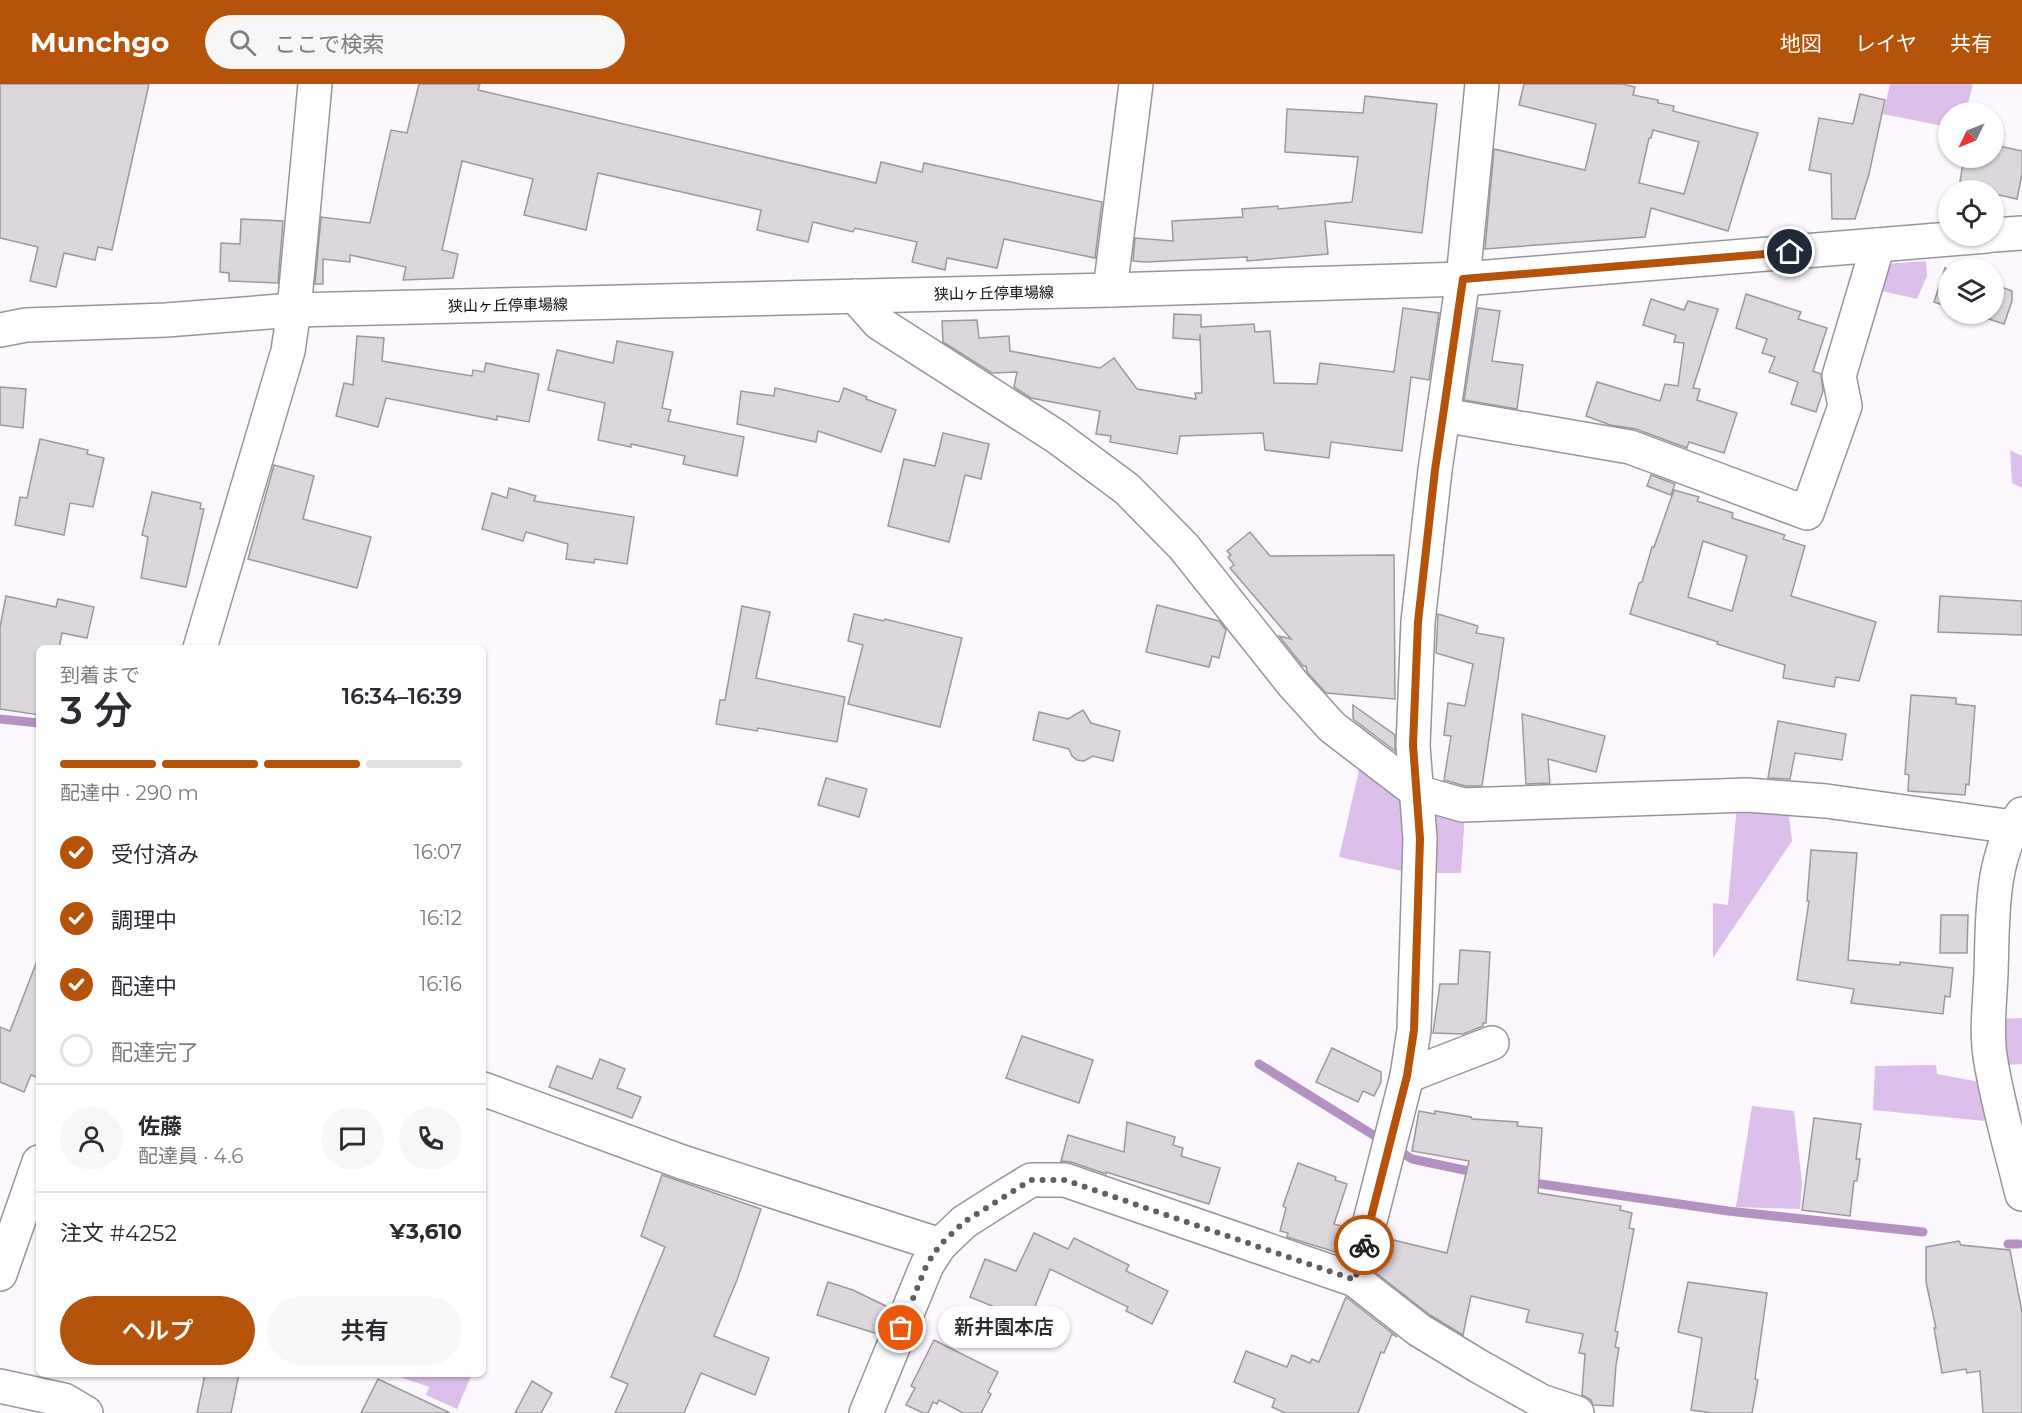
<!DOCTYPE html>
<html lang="ja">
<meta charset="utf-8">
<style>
body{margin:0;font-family:Montserrat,"Noto Sans JP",sans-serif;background:#f7f7f7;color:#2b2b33;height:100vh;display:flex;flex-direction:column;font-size:22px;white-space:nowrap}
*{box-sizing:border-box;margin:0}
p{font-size:20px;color:#7c7c81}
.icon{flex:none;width:33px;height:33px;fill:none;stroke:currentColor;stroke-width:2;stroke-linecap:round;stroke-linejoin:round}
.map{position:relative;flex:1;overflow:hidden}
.drawer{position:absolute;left:36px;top:561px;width:450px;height:732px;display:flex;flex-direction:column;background:#fff;border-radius:9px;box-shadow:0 2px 4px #0004}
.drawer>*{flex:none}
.needle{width:39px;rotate:227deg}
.fabs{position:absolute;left:1938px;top:18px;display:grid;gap:12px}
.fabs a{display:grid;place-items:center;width:66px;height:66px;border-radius:50%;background:#fff;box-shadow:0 2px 4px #0004;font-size:30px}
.pin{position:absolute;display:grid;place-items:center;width:51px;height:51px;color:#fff;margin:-26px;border:3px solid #fff;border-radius:50%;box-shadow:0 2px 6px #0007}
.courier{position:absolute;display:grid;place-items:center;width:60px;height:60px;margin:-30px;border:4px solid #b45309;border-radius:50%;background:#fff;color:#222;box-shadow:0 2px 8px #0007}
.bubble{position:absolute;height:42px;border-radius:21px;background:#fff;box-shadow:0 2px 4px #0004;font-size:20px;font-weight:600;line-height:42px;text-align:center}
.summary em{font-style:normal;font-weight:600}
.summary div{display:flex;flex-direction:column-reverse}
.summary{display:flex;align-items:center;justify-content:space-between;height:102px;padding:0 24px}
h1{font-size:39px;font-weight:600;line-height:45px}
.bar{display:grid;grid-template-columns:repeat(4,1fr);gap:9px 6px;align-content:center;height:72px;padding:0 24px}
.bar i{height:8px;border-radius:4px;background:#e1e1e2}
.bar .active{background:#b45309}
.bar p{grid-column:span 4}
.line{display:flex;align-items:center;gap:15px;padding:0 24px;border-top:2px solid #e1e1e2}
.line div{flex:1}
.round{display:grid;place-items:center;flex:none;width:63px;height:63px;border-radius:32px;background:#f7f7f7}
ol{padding:0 24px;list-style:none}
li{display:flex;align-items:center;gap:18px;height:66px}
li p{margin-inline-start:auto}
li .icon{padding:6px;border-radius:50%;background:#b45309;color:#fff;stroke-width:4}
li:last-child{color:#7c7c81}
li i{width:33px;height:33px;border:3px solid #e1e1e2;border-radius:50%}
.cta{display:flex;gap:12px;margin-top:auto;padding:12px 24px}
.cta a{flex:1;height:69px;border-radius:36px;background:#b45309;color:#fff;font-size:24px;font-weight:600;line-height:69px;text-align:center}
.cta a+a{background:#f7f7f7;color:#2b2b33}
header{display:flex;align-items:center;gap:36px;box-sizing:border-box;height:84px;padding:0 30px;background:#b45309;color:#fff}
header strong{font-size:28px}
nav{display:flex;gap:33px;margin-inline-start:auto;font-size:21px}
.search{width:420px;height:54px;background:#f7f7f7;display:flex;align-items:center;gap:15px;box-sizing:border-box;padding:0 21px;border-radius:33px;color:#7c7c81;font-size:22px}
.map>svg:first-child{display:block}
</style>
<header>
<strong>Munchgo</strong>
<div class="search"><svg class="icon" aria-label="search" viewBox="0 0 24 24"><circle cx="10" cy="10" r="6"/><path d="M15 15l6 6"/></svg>ここで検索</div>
<nav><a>地図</a><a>レイヤ</a><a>共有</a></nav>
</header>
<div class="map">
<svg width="2022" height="1329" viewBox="0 0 2022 1329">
<rect width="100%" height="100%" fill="#fcf8fe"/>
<!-- green -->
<g fill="#dcbfeb">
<polygon points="1890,0 1973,0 1966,28 1948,28 1948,43 1883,30"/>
<polygon points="1926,177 1927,192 1917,215 1869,204 1887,180"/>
<polygon points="2010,366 2022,372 2022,404 2012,399"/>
<polygon points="1359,680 1405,710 1411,789 1339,773 1358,691"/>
<polygon points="1737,720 1788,725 1792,757 1713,874 1713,819 1728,821"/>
<polygon points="1429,727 1465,729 1461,789 1429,789"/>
<polygon points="2022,934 2022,980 2005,981 2003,935"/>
<polygon points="1936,981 1937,990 1979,998 1985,1037 1873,1026 1875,982"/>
<polygon points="1752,1022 1794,1027 1802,1099 1800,1125 1736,1123"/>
<polygon points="391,1290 472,1290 457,1325 426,1311 429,1303"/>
</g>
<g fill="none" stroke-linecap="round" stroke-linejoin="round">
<!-- stream -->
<g stroke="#b391c3" stroke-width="9">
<polyline points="0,635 39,639"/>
<polyline points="1259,980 1412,1075 1478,1089"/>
<polyline points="1527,1098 1728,1127 1923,1148"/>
<polyline points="2008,1160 2019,1160"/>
</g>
</g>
<!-- building -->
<g fill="#dbd7dd" stroke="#9c989e" stroke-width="1.5" fill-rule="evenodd">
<polygon points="0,0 149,0 112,166 98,163 95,176 64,169 56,203 30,197 38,163 0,154"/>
<polygon points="419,0 480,0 478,6 876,99 881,78 922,88 924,79 1102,118 1095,174 1004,155 997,184 947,174 945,186 912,178 917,158 855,144 853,148 813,138 808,158 757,146 761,126 598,89 586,146 524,131 533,95 462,77 442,166 458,170 453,194 403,196 406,183 350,171 350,178 323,175 323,200 315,200 321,133 370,139 391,46 407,49"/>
<path d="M 1524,0 L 1622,0 L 1635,3 L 1633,11 L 1658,16 L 1658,19 L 1674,22 L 1673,27 L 1758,49 L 1728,147 L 1651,124 L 1645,153 L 1485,165 L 1494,65 L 1585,86 L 1596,40 L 1519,21 ZM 1653,46 L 1699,58 L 1684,110 L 1639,99 L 1649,54 L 1651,54 Z"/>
<polygon points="1860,10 1885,16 1881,34 1869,90 1855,135 1832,135 1831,90 1809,86 1819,34 1853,40"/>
<polygon points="1365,12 1437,20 1422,149 1325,137 1328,170 1247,177 1247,173 1146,178 1133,177 1135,154 1173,157 1172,137 1243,133 1242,125 1278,122 1278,125 1352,118 1358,73 1285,68 1287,25 1363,29"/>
<polygon points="1994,61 2022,67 2022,90 2017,115 1994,110 1994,106 1962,106 1963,104 1959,103 1964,74 1994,74"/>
<polygon points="241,135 283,137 278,199 229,197 229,189 220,188 221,159 240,160"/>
<polygon points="1945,184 1948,185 1948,223 1934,218"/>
<polygon points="1994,200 2012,207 2012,217 2004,240 1977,231 1976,233 1966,230 1994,230"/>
<polygon points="1746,210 1801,228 1798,235 1827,244 1813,287 1821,290 1823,307 1816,328 1791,320 1798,298 1769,288 1775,273 1762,269 1767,255 1736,244"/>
<polygon points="1651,215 1684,226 1688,217 1718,225 1693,304 1700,305 1697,316 1737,329 1724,369 1689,358 1687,364 1636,345 1610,341 1586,332 1597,298 1660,317 1665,300 1678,302 1684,259 1674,258 1676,251 1643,241"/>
<polygon points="1403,224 1439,229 1429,296 1411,293 1402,367 1331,358 1329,374 1265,366 1263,349 1180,352 1177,370 1110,358 1111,352 1096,350 1100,327 1031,314 1014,303 1017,288 992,289 943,258 942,237 977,236 979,254 1009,252 1010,267 1100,284 1114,274 1137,305 1196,315 1195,309 1202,309 1200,250 1200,256 1173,254 1174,230 1201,231 1201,243 1254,240 1255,248 1270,247 1274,299 1317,300 1320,279 1394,288"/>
<polygon points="1478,224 1500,227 1492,277 1523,281 1517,325 1464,316"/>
<polygon points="357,252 384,254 382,277 472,292 473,286 484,288 486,279 539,290 529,338 497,332 497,336 386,314 378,343 336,332 344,299 353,301"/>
<polygon points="617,257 673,268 662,324 671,326 668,337 744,353 737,392 683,380 685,372 631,360 631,363 598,356 605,319 548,306 557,266 613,279"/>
<polygon points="0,303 26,305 23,344 0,341"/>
<polygon points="775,304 839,318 844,304 867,313 866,315 896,326 881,368 818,347 816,358 737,340 741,307 774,312"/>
<polygon points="943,349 989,360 981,395 965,391 949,458 888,442 904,375 935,382"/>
<polygon points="40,355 88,366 87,370 104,374 93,423 70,419 64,451 15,441 20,413 27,414"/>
<polygon points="274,381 314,392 303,435 371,453 357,504 248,475"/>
<polygon points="1651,391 1675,400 1671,411 1647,402"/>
<polygon points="509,404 536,412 534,417 634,433 627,480 595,475 594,479 566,475 568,460 526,448 523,457 482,445 492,409 507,414"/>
<path d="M 1674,406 L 1699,413 L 1697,417 L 1733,429 L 1732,434 L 1785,451 L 1783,455 L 1805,462 L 1791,512 L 1876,538 L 1859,597 L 1836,593 L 1834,603 L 1783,594 L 1785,581 L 1717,560 L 1718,558 L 1630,530 L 1639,499 L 1642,498 L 1652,463 L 1654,463 ZM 1703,457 L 1747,472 L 1732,527 L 1688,513 Z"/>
<polygon points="152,408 201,419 200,425 204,425 186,503 141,494 148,453 142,451"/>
<polygon points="1250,448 1270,472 1394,471 1395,615 1326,609 1307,588 1306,582 1303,582 1279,552 1291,555 1230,484 1234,481 1228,473 1231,471 1227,467"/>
<polygon points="6,512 56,523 58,515 94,523 87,554 62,549 59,564 39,564 39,631 0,625 0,543"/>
<polygon points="1940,512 2022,517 2022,551 1938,548"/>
<polygon points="1157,521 1219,537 1226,546 1219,574 1212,572 1209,583 1146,568"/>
<polygon points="742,522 770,528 756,594 845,613 837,658 758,644 757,647 716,640 720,616 725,616"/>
<polygon points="854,530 884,537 885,535 962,554 940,643 848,620 863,561 848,557"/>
<polygon points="1438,530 1478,542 1476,549 1504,554 1482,702 1465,702 1444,696 1451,652 1444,651 1448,619 1465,622 1473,580 1436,569"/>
<polygon points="1911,611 1956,614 1956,620 1975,622 1969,701 1966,700 1965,711 1908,707 1909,691 1905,690"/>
<polygon points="1353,621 1395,651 1395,667 1353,635"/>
<polygon points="1083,626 1091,639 1120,647 1113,677 1093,672 1084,677 1077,676 1072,672 1069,665 1033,656 1039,628 1068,635"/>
<polygon points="1522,630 1605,652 1596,688 1548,675 1550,699 1526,700"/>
<polygon points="1778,637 1846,650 1842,676 1795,669 1790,695 1768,694"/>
<polygon points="826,694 867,705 859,733 818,721"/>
<polygon points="1811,766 1857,769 1848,876 1900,881 1900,878 1953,884 1950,913 1945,912 1943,930 1851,919 1854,905 1797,896 1809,817 1807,817"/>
<polygon points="1941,831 1968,831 1967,869 1940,869"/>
<polygon points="1460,866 1490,868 1486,939 1483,939 1483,942 1463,950 1433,949 1440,900 1458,900"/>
<polygon points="37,877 39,877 39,994 31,991 24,1008 0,998 0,943 10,947"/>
<polygon points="1022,952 1093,976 1079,1019 1006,994"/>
<polygon points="1332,964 1381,988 1381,998 1374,1012 1363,1007 1358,1018 1316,998"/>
<polygon points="600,975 625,985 617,1004 641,1013 632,1034 549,1003 557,982 592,995"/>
<polygon points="1419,1027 1435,1030 1435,1027 1471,1033 1472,1035 1518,1038 1517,1042 1542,1044 1538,1109 1621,1122 1620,1126 1632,1129 1629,1144 1634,1145 1615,1247 1618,1248 1615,1263 1619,1264 1616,1281 1613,1322 1593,1321 1591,1316 1582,1311 1585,1270 1579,1269 1583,1250 1526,1238 1529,1226 1471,1212 1463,1251 1430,1231 1376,1189 1385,1154 1447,1169 1469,1077 1412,1067"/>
<polygon points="1814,1034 1861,1040 1856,1075 1860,1075 1857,1097 1854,1097 1850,1132 1802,1126"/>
<polygon points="1127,1038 1175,1053 1173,1061 1183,1064 1181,1072 1220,1084 1209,1120 1106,1088 1106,1090 1071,1078 1061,1077 1068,1051 1124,1068"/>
<polygon points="1298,1079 1336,1093 1335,1096 1347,1100 1334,1140 1349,1144 1342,1170 1287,1153 1288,1149 1280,1147 1286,1124 1283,1122"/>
<polygon points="662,1091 761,1125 737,1196 714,1252 769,1274 755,1311 701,1289 684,1329 615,1329 628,1300 611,1293 665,1163 641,1152"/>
<polygon points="1034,1149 1068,1165 1074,1154 1129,1181 1126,1187 1168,1207 1152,1240 1126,1227 1128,1223 1050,1185 1029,1237 970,1213 985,1175 1016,1187"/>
<polygon points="1959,1157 1961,1161 2010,1166 2022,1228 2022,1329 1983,1329 1980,1287 1967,1289 1966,1285 1942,1289 1934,1244 1936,1244 1926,1198 1926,1163"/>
<polygon points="828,1198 853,1206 888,1223 878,1250 817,1231"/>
<polygon points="1688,1198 1767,1209 1755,1295 1758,1296 1752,1329 1712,1329 1691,1326 1702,1254 1678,1248"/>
<polygon points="1346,1213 1397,1253 1392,1250 1384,1269 1381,1268 1358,1329 1285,1329 1272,1323 1275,1315 1234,1298 1246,1267 1287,1283 1292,1271 1310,1279 1312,1275 1319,1278"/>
<polygon points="934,1256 998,1288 988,1308 991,1310 981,1329 963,1329 939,1316 937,1320 933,1318 928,1329 923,1329 906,1321 915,1304 911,1302"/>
<polygon points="205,1290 239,1290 231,1329 197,1329"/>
<polygon points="378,1295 450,1329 361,1329"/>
<polygon points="532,1297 552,1309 541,1329 515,1329"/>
</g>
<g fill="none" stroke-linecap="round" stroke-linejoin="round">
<!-- street casing -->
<g stroke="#98959a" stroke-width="36">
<g id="street">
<polyline points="1110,206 1136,0"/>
<polyline points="855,212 879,239 1057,353 1127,405 1184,463 1293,600 1332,643 1417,708 1463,721 1747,711 1826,717 2013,743"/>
<polyline points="1443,331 1630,363 1807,429 1845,322 1839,292 1878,161"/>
<polyline points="200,564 288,267 294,226 315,0"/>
<polyline points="1407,992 1492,959"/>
<polyline points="483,1005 682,1078 940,1161"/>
<polyline points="0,1190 39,1078"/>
<polyline points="1355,1196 1407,992 1414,946 1420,755 1413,661 1418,538 1435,386 1463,195 1482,0"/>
<polyline points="0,1302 64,1316 86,1329"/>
<polyline points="866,1329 927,1181 940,1161 964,1138 997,1117 1031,1096 1065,1096 1355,1196 1419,1246 1480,1283 1541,1317 1577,1329"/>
</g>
</g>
<!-- secondary casing -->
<g stroke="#98959a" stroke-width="36">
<g id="secondary">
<polyline points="1994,151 2022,149"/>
<polyline points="0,246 26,241 166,236 294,226 1110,206 1463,195 1987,152"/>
<path d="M 2022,730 C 1989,774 1993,837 1991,889 C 1990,916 1986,945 1990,972 C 1997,1018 2011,1065 2022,1110"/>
</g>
</g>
<!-- street -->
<use href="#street" stroke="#fff" stroke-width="33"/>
<!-- secondary -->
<use href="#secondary" stroke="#fff" stroke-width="33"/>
</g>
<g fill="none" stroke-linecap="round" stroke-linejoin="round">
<!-- done -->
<polyline stroke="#625f63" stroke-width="6" stroke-dasharray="0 10.8" points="901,1244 927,1180 940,1161 964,1138 1031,1096 1065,1096 1355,1196 1364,1161"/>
<!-- route -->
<polyline stroke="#b45309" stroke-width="8" points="1364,1161 1407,992 1414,946 1420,755 1413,661 1418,538 1435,386 1463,195 1790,168"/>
</g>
<g text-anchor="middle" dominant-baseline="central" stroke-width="4.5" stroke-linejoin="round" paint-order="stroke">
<!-- street labels -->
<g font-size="15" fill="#0f0d0f" stroke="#fff">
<text transform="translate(994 209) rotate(-1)">狭山ヶ丘停車場線</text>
<text transform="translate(508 221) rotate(-1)">狭山ヶ丘停車場線</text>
</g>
</g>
</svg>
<div class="fabs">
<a><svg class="needle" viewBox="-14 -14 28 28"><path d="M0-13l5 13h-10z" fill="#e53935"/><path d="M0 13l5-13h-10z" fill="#7c7c81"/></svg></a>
<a><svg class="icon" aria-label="locate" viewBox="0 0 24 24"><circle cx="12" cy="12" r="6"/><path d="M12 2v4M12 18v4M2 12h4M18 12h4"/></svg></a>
<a><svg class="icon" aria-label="layers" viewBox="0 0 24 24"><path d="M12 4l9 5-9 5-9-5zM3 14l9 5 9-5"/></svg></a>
</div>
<div class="pin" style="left:901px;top:1244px;background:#ea580c"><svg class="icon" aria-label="bag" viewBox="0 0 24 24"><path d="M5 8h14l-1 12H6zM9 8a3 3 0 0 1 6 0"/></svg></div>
<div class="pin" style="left:1790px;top:168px;background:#1f2937"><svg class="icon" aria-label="home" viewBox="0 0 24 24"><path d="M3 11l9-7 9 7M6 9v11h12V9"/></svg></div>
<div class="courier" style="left:1364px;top:1161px"><svg class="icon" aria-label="bike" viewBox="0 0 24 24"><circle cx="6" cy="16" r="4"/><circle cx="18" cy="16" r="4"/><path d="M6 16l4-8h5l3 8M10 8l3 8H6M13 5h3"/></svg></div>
<div class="bubble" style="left:938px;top:1222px;width:132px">新井園本店</div>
<section class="drawer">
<div class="summary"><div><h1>3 分</h1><p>到着まで</p></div><em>16:34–16:39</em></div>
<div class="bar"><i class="active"></i><i class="active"></i><i class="active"></i><i></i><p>配達中 · 290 m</p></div>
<ol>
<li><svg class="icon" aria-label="check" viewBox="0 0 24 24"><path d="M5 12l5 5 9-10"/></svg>受付済み<p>16:07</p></li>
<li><svg class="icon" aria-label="check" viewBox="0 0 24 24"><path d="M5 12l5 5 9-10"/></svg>調理中<p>16:12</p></li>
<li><svg class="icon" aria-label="check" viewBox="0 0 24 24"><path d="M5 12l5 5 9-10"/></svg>配達中<p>16:16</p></li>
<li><i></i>配達完了</li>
</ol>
<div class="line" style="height:108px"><a class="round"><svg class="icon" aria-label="person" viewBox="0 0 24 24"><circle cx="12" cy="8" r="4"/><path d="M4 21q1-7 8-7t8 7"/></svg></a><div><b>佐藤</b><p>配達員 · 4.6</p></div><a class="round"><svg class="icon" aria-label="chat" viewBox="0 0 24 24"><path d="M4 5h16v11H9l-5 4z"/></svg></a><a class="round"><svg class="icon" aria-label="phone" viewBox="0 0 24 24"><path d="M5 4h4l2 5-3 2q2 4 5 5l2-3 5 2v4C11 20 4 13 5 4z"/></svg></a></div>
<div class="line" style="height:78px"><div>注文 #4252</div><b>¥3,610</b></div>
<div class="cta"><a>ヘルプ</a><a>共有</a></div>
</section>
</div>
